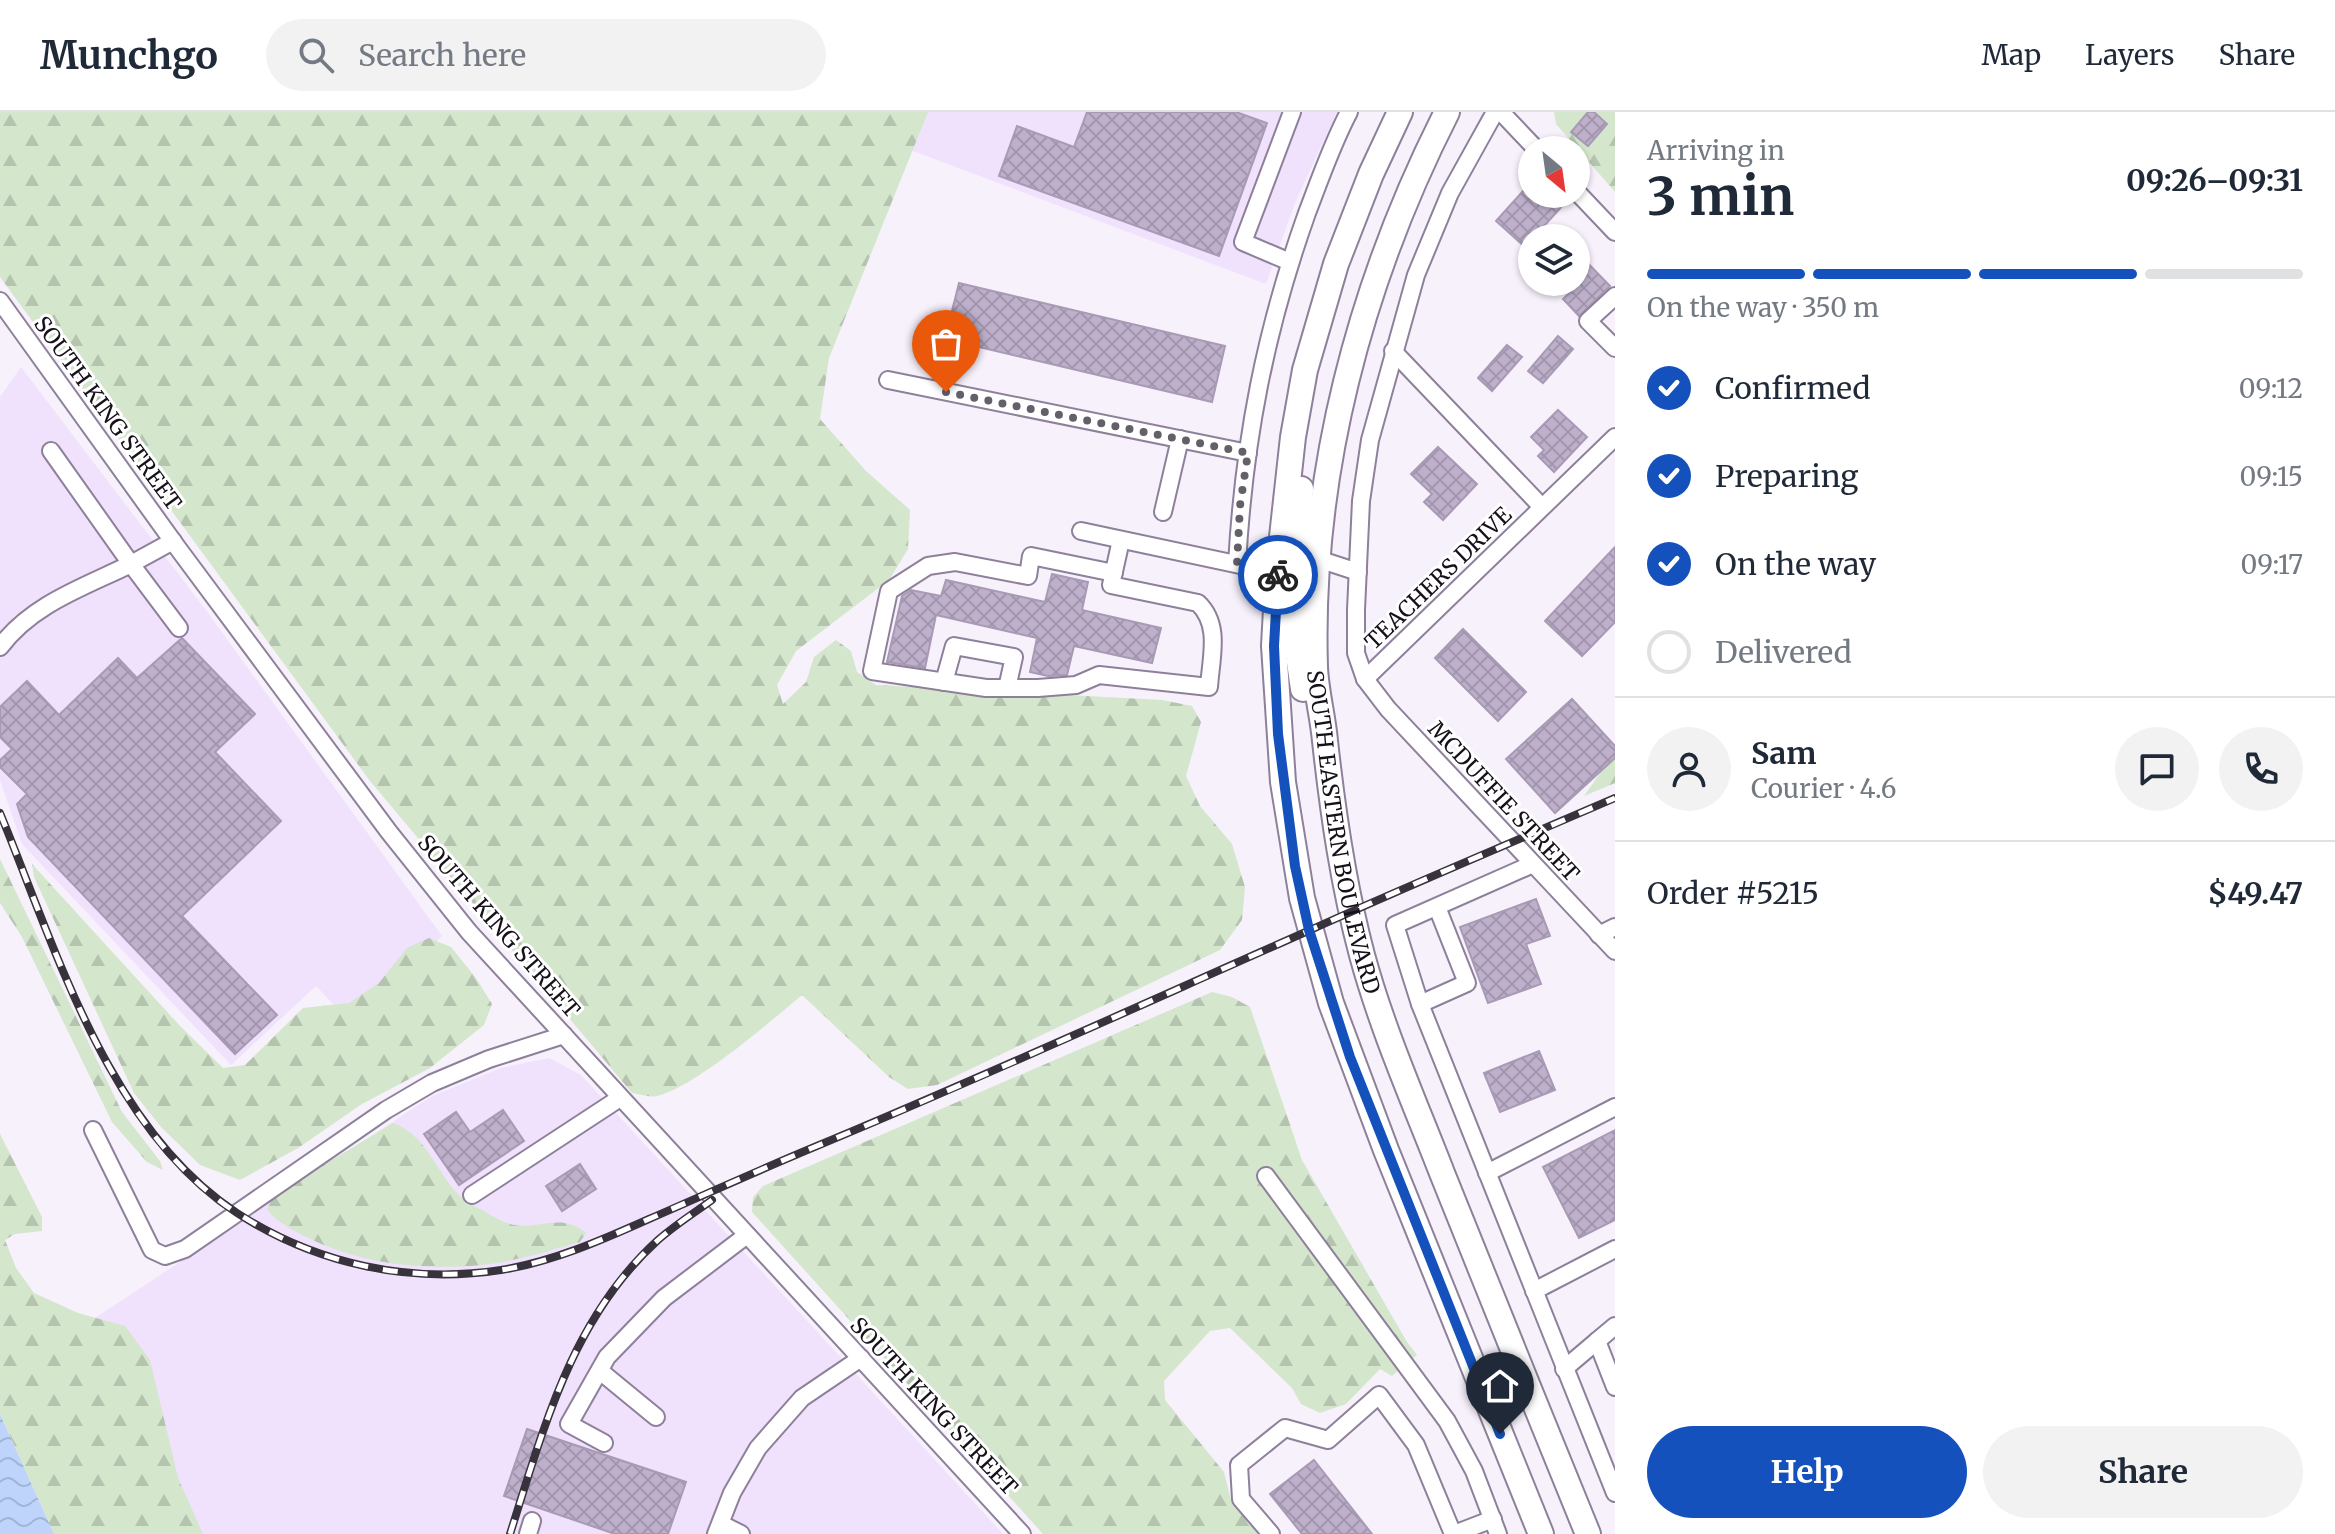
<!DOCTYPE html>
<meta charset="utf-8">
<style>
body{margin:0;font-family:Merriweather,serif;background:#f2f2f3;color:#1f2937;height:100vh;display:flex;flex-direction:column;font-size:30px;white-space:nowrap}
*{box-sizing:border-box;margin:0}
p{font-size:26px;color:#747a83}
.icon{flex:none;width:44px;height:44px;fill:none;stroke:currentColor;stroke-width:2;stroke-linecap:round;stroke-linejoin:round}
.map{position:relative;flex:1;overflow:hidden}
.details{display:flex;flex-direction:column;background:#fff;width:720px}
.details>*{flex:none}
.needle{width:52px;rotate:151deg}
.buttons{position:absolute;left:1518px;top:24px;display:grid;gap:16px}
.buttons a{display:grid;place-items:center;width:72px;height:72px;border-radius:50%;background:#fff;box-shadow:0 2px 6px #0004;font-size:40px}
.pin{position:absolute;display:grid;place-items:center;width:68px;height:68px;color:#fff;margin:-82px -34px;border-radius:50% 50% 50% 0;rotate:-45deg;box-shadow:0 0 8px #0007}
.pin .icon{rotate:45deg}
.courier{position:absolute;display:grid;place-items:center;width:80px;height:80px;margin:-40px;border:6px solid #1451bc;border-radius:50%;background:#fff;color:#222;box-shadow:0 2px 10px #0007}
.head em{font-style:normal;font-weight:700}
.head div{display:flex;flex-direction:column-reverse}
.head{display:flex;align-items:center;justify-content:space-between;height:136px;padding:0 32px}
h1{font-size:52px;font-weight:700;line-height:60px}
.bar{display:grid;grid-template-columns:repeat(4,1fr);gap:12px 8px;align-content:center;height:96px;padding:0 32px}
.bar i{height:10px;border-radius:6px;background:#e0e1e3}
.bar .active{background:#1451bc}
.bar p{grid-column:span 4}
.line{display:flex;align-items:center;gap:20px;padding:0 32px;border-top:2px solid #e0e1e3}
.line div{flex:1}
.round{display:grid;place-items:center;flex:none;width:84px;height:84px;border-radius:42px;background:#f2f2f3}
ol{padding:0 32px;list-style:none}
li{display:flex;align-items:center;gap:24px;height:88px}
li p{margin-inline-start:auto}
li .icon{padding:8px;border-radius:50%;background:#1451bc;color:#fff;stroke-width:4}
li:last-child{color:#747a83}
li i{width:44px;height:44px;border:4px solid #e0e1e3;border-radius:50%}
.action{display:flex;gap:16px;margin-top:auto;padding:16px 32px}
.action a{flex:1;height:92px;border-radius:48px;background:#1451bc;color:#fff;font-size:32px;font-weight:700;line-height:92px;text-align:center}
.action a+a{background:#f2f2f3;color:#1f2937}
header{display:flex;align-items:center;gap:48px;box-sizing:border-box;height:112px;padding:0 40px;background:#fff;border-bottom:2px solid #e0e1e3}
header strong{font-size:38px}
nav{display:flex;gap:44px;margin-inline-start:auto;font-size:28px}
.search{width:560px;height:72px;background:#f2f2f3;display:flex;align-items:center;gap:20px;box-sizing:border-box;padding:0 28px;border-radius:44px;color:#747a83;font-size:30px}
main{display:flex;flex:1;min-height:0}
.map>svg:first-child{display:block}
</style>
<header>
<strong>Munchgo</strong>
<div class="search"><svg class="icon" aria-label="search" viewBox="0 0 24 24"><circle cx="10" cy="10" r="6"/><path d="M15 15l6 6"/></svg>Search here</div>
<nav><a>Map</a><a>Layers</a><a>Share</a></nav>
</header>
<main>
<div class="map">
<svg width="1615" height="1422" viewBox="0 0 1615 1422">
<defs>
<pattern id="forest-firs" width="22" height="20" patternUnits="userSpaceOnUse" patternTransform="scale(2)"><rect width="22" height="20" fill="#d4e6cc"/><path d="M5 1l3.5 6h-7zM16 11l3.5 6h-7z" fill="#b5c4af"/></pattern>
<pattern id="water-waves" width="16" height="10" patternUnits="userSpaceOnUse" patternTransform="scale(2)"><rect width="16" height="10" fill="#bed4fa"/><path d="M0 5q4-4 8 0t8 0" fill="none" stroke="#a2b5d6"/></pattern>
<pattern id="building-cross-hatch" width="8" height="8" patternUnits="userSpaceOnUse" patternTransform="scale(2)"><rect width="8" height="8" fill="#beb0cb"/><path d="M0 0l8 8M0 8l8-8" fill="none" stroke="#a296ae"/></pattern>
</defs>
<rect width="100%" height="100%" fill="#f7f1fc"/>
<!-- built -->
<g fill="#f0e1fd">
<polygon points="921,0 1337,0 1295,91 1266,172 908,37"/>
<polygon points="21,255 208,501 442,824 351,911 316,874 231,953 22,732 0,668 0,285"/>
<polygon points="549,946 581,963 1003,1422 176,1422 95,1206 432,984 501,956"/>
</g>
<!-- forest -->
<g fill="url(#forest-firs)">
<path d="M 0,0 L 928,0 L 829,246 L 820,307 L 866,359 L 910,398 L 908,437 L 889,468 L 796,539 L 777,573 L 783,592 L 806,570 L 814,545 L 836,528 L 851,539 L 857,560 L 876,573 L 1162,588 L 1192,594 L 1201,610 L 1186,664 L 1200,694 L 1232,732 L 1245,775 L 1242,808 L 1220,838 L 937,973 L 908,977 L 889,965 L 802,883 C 770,910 695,975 657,984 C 650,986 640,982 632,981 L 370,669 L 0,165 Z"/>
<polygon points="1554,0 1615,0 1615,80 1556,12"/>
<polygon points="1615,640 1615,671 1584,684"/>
<polygon points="0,747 122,1000 160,1049 163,1058 147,1050 112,1010 22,825 0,791"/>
<polygon points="32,752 180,914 223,956 245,953 303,896 349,891 379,871 407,836 429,826 451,835 476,866 492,892 484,913 430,956 362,992 298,1036 240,1068 200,1053 161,1015 134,981 34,765"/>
<polygon points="1212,880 1232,885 1250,895 1302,1048 1407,1230 1417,1243 1392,1264 1380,1257 1346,1292 1320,1301 1301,1292 1292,1276 1230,1216 1210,1219 1164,1269 1165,1288 1224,1360 1231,1388 1258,1422 1043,1422 752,1100 753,1085 763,1074"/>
<path d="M 393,1011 C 427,1023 435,1059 459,1083 C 464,1089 473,1093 480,1097 C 489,1102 503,1111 514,1113 C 538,1118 562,1100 586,1121 L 580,1130 C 551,1138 520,1148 491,1152 C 424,1160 353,1152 295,1119 C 283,1112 275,1108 267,1097 L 274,1083 Z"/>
<polygon points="0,1022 42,1105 42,1119 15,1122 5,1128 16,1156 34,1181 78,1201 125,1214 150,1248 178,1366 203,1422 54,1422 0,1302"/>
</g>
<!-- water -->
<polygon fill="url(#water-waves)" points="0,1302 54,1422 0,1422"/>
<!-- building -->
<g fill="url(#building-cross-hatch)" stroke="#a89ab4" stroke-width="2">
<polygon points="1087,0 1236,0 1267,11 1219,144 999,64 1017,14 1074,35"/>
<polygon points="1588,0 1594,0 1607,12 1588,34 1571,20"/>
<polygon points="1532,69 1532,82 1554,82 1564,92 1525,135 1496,109"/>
<polygon points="1576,139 1610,174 1579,204 1563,187 1576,175"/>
<polygon points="959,171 1225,234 1212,290 945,227"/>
<polygon points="1558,224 1573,237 1543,271 1528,259"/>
<polygon points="1507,233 1522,245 1492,279 1478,266"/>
<polygon points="1558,298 1587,325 1554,360 1538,344 1544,338 1531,325"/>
<polygon points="1438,335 1477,372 1443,408 1424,390 1432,382 1411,362"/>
<polygon points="1615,435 1615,510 1582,544 1545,509"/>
<polygon points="1052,462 1088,470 1082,498 1161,516 1152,551 1074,534 1067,563 1048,564 1030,560 1037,526 936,503 925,556 887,550 902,484 911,478 941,484 946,468 1045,490"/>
<polygon points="1463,517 1526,580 1498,609 1435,546"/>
<polygon points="182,526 255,602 215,640 281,709 182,804 277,903 235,942 28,725 17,692 27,682 0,655 0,648 12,637 0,625 0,595 27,569 59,603 118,546 137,566"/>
<polygon points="1572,587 1615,634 1615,646 1555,701 1506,647"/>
<polygon points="1536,787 1550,824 1526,832 1541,872 1488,891 1460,815"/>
<polygon points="1539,939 1555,978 1500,1000 1484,961"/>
<polygon points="503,998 524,1029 459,1073 424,1022 456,1000 470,1020"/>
<polygon points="1615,1018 1615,1108 1579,1126 1543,1055"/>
<polygon points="580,1052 596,1077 562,1099 546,1074"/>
<polygon points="527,1317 686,1370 668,1422 615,1422 504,1384"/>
<polygon points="1314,1348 1372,1422 1302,1422 1270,1382"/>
</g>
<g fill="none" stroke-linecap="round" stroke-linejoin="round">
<!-- minor casing -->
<g stroke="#8e809a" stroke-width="20">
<g id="minor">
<polyline points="1495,0 1450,81 1416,163 1370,328 1361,389 1356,498 1356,541 1365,567 1388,597 1615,839"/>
<polyline points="1501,0 1537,38"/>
<polyline points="1576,79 1615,120"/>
<polyline points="1290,150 1243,130 1292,0"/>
<polyline points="1615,184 1588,209 1615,236"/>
<polyline points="0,189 177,435 389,720 469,820 1022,1422"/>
<polyline points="1393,239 1542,395"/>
<polyline points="888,268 1248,341"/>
<polyline points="1163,400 1180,327"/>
<polyline points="1081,419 1278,461"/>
<polyline points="173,429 131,452 179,516"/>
<polyline points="1318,447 1358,460"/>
<path d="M 1237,452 C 1244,328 1265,219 1307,101 C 1320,67 1332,32 1349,0"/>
<path d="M 1114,461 L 1031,444 L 1028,464 L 955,450 L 928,454 L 889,479 L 872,559 L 986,576 L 1038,576 L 1076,573 L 1099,563 L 1209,575 C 1211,545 1221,513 1198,491 L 1111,473 L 1121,428"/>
<path d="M 0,535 C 32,492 84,475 131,452 L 51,339"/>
<polyline points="1365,567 1615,325"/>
<polyline points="944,570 954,534 1014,545 1007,576"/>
<polyline points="1533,752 1395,813 1420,892 1615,1381"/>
<polyline points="1599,823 1615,815"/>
<polyline points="1420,892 1467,871 1437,795"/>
<polyline points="93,1018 152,1138 165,1144 185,1137 386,998 432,971 489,947 564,923"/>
<polyline points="1487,1061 1615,995"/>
<polyline points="1266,1064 1447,1309 1474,1359 1498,1422"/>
<polyline points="472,1083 620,986"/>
<polyline points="1534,1179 1615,1137"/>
<polyline points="1597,1229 1615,1214"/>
<polyline points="1564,1257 1597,1229 1615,1275"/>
<polyline points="600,1259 656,1305"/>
<polyline points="604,1331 569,1312 607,1245 664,1186 747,1123"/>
<polyline points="721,1412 741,1422"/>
<polyline points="528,1422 532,1409"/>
<polyline points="716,1422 732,1381 758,1336 802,1286 861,1246"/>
<polyline points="1271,1422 1241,1387 1239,1353 1285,1316 1328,1328 1379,1283 1416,1333 1453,1422"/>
<polyline points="1454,1422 1493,1407"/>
</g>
</g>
<!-- highway casing -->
<g stroke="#8e809a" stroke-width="28">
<g id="highway">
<polyline points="1400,0 1371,62 1336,152 1305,258 1293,325 1278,461 1274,534 1283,670 1302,786 1331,891 1386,1038 1541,1422"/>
<path id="s1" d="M 1447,0 C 1360,171 1309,363 1315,555 C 1316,580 1323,605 1325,629 C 1333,702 1343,772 1362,843 C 1382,917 1414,989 1442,1061 C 1490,1181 1539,1302 1588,1422"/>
<path d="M 1301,377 C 1300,407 1296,423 1318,447"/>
<polyline points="1278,461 1294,479 1299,492 1297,536 1303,577"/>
</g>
</g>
<!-- minor -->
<use href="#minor" stroke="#fff" stroke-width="16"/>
<!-- highway -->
<use href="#highway" stroke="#fff" stroke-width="24"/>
<!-- rail casing -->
<g stroke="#37323c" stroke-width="8">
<g id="rail">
<path d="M 0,701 C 56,837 108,1017 237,1101 C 316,1152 409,1172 501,1158 C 552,1150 602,1128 649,1107 C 704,1083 757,1059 812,1036 C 979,967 1143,892 1308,819 C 1410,773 1513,730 1615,686"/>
<path d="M 510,1422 C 544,1315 572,1206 658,1128 C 675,1113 694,1101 712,1088"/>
</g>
</g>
<!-- rail -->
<use href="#rail" stroke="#fff" stroke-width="5" stroke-dasharray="15" stroke-linecap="butt"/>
</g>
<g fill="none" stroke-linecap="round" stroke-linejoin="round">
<!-- done -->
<polyline stroke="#645f69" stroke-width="8" stroke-dasharray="0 14.4" points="946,280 1248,341 1240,394 1237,452 1278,463"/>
<!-- route -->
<polyline stroke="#1451bc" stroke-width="10" points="1278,463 1274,534 1278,622 1295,754 1309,818 1350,945 1500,1322"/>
</g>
<g text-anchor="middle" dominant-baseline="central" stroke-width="6" stroke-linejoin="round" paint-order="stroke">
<!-- street labels -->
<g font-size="22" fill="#15101a" stroke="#fff">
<text transform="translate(108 301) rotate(54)">SOUTH KING STREET</text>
<text transform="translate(1438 466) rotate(-44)">TEACHERS DRIVE</text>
<text transform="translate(1504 689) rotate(47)">MCDUFFIE STREET</text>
<text stroke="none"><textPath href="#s1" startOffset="744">SOUTH EASTERN BOULEVARD</textPath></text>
<text transform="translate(499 814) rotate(49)">SOUTH KING STREET</text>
<text transform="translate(934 1294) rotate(47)">SOUTH KING STREET</text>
</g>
</g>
</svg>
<div class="buttons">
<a><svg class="needle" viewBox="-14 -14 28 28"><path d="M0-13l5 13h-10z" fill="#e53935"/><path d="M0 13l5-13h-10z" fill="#747a83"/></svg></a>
<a><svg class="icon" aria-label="layers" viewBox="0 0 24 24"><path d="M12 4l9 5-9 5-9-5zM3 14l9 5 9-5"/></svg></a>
</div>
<div class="pin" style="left:946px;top:280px;background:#ea580c"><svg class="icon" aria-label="bag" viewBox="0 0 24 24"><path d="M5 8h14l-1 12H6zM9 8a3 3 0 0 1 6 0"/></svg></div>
<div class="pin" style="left:1500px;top:1322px;background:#1f2937"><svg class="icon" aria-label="home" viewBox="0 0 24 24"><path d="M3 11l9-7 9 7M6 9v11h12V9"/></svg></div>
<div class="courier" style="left:1278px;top:463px"><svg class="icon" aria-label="bike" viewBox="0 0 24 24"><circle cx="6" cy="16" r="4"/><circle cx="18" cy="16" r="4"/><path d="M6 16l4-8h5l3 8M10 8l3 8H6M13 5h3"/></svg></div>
</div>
<section class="details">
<div class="head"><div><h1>3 min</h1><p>Arriving in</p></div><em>09:26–09:31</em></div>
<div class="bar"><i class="active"></i><i class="active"></i><i class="active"></i><i></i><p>On the way · 350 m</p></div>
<ol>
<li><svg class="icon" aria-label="check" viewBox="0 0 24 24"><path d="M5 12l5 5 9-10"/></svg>Confirmed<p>09:12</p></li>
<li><svg class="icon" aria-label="check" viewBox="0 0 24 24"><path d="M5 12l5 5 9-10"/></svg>Preparing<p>09:15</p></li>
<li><svg class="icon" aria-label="check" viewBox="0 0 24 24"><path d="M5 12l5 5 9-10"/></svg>On the way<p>09:17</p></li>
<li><i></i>Delivered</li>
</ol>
<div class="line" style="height:144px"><a class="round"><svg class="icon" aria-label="person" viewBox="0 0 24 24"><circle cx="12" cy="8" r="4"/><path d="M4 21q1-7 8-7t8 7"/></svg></a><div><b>Sam</b><p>Courier · 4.6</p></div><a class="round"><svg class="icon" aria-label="chat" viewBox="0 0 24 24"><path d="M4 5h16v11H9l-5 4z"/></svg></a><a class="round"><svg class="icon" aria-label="phone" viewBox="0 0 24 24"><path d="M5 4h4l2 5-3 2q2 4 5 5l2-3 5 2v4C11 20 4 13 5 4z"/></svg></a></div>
<div class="line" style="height:104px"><div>Order #5215</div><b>$49.47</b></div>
<div class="action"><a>Help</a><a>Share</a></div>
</section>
</main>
